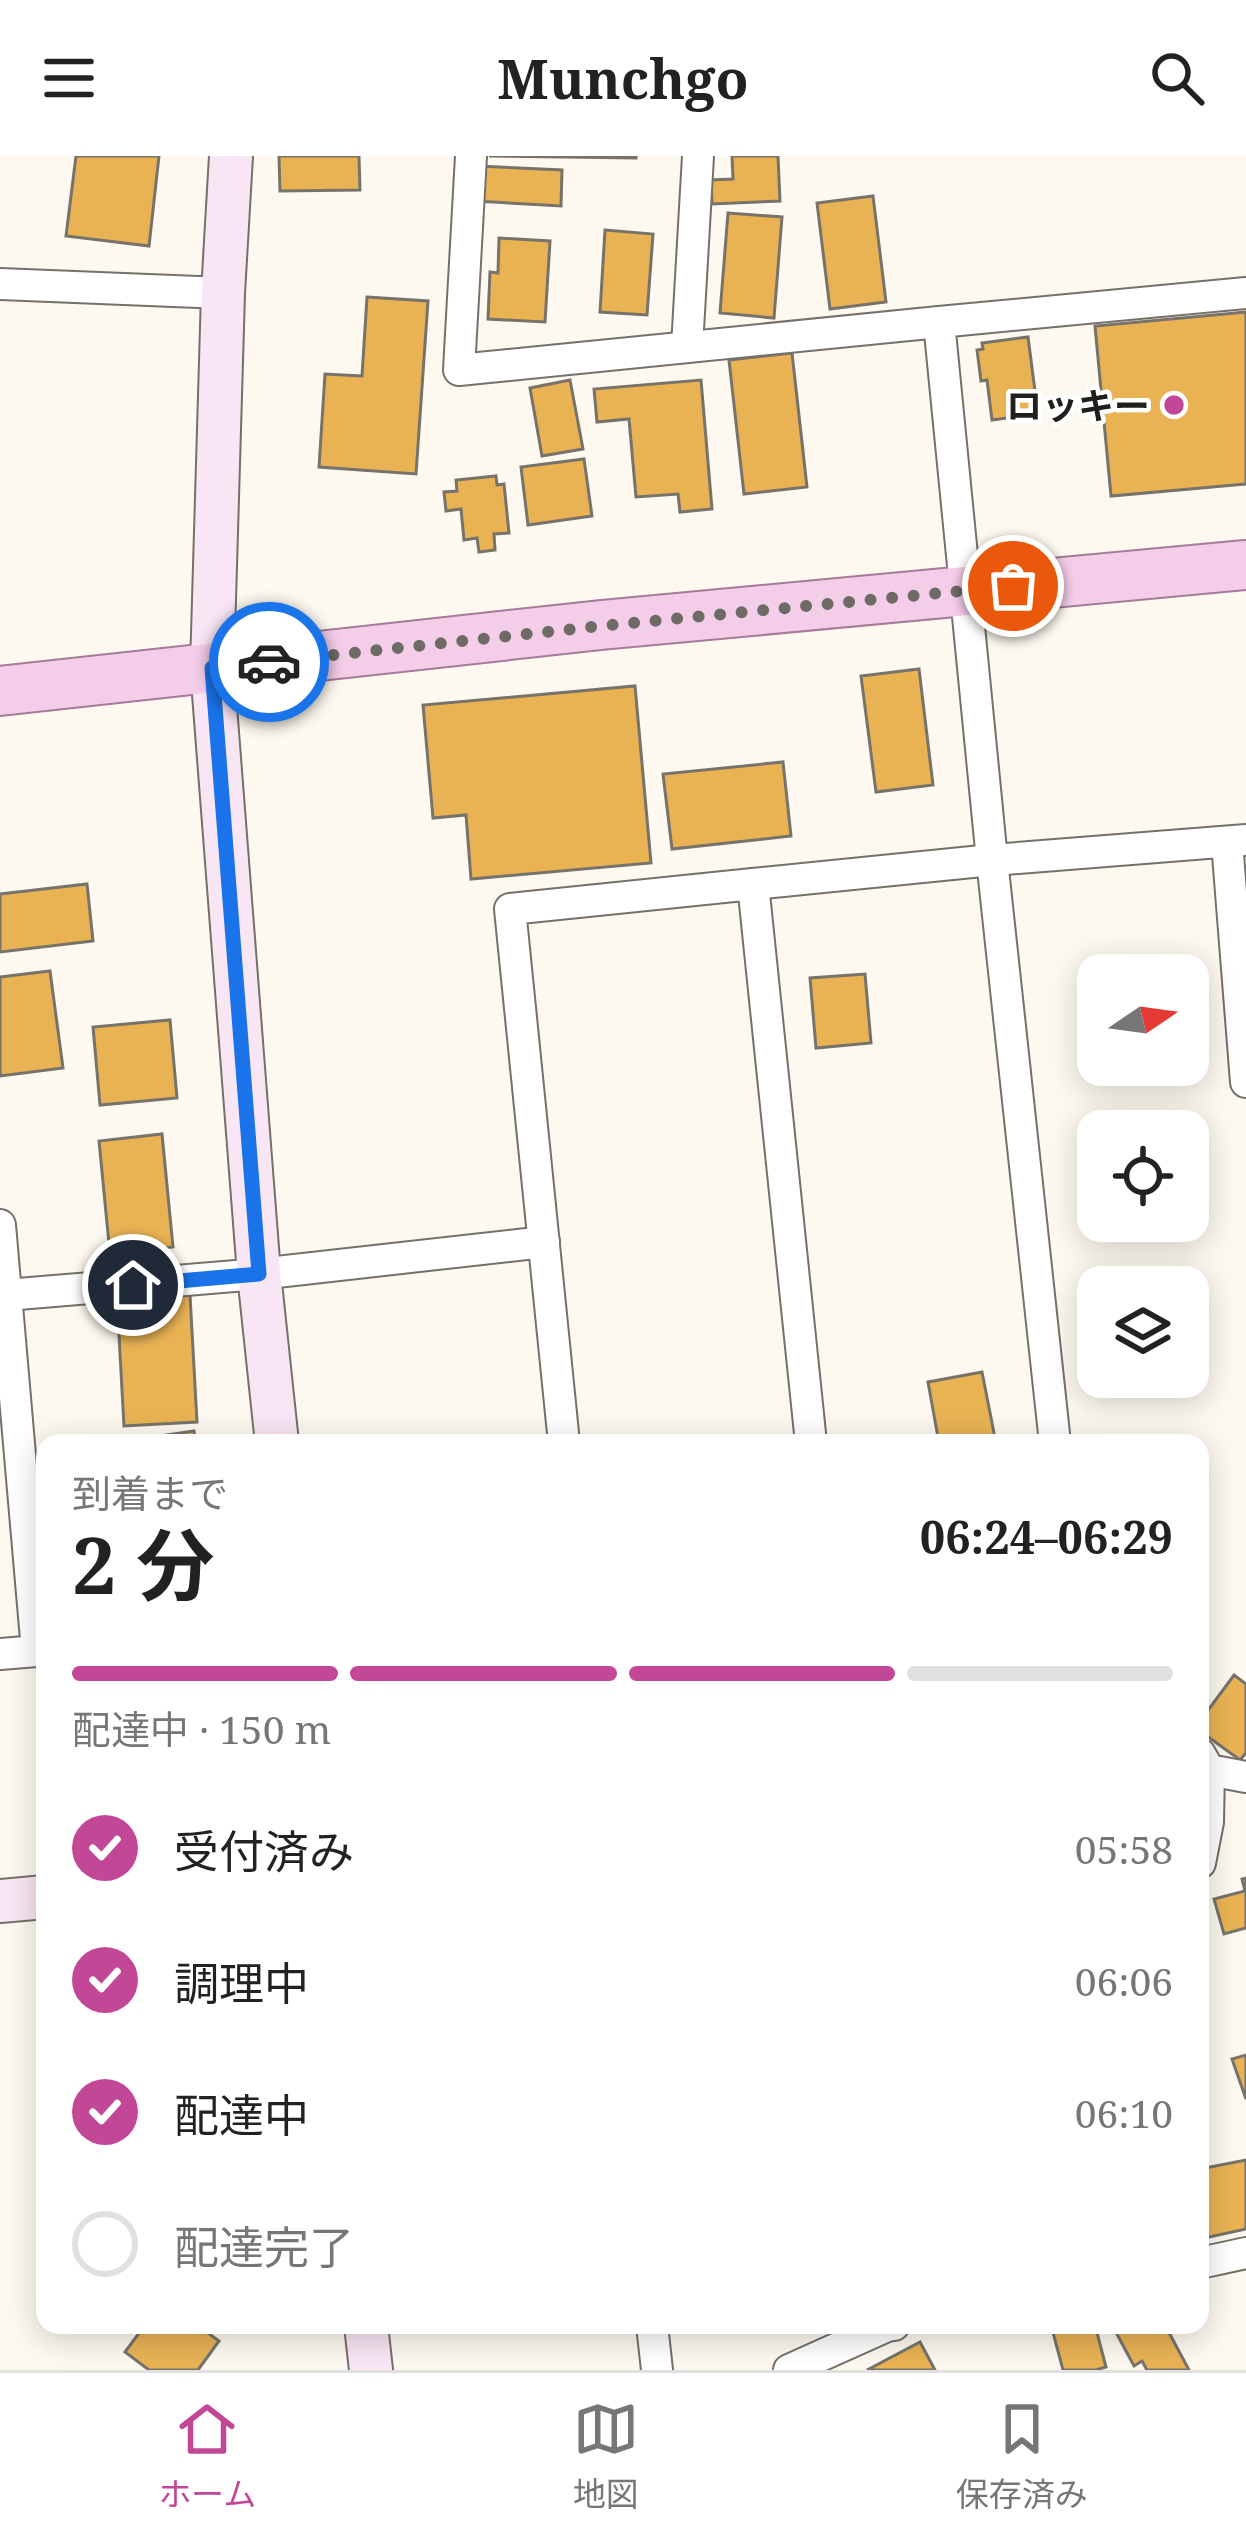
<!DOCTYPE html>
<html lang="ja">
<meta charset="utf-8">
<style>
body{margin:0;font-family:"Noto Serif","Noto Sans JP",serif;background:#f2f2f2;color:#222;height:100vh;display:flex;flex-direction:column;font-size:45px;white-space:nowrap}
*{box-sizing:border-box;margin:0}
p{font-size:39px;color:#767676}
.icon{flex:none;width:66px;height:66px;fill:none;stroke:currentColor;stroke-width:2;stroke-linecap:round;stroke-linejoin:round}
.map{position:relative;flex:1;overflow:hidden}
.details{position:absolute;left:36px;top:1278px;width:1173px;height:900px;display:flex;flex-direction:column;background:#fff;border-radius:24px;box-shadow:0 6px 30px #0003}
.details>*{flex:none}
.needle{width:78px;rotate:77deg}
.controls{position:absolute;left:1077px;top:798px;display:grid;gap:24px}
.controls a{display:grid;place-items:center;width:132px;height:132px;border-radius:24px;background:#fff;box-shadow:0 6px 30px #0003;font-size:60px}
.pin{position:absolute;display:grid;place-items:center;width:102px;height:102px;color:#fff;margin:-51px;border:6px solid #fff;border-radius:50%;box-shadow:0 3px 12px #0007}
.courier{position:absolute;display:grid;place-items:center;width:120px;height:120px;margin:-60px;border:9px solid #1a73e8;border-radius:50%;background:#fff;color:#222;box-shadow:0 3px 15px #0007}
.summary em{font-style:normal;font-weight:700}
.summary div{display:flex;flex-direction:column-reverse}
.summary{display:flex;align-items:center;justify-content:space-between;height:204px;padding:0 36px}
h1{font-size:78px;font-weight:700;line-height:90px}
.bar{display:grid;grid-template-columns:repeat(4,1fr);gap:18px 12px;align-content:center;height:144px;padding:0 36px}
.bar i{height:15px;border-radius:9px;background:#e0e0e0}
.bar .on{background:#c34797}
.bar p{grid-column:span 4}
ol{padding:0 36px;list-style:none}
li{display:flex;align-items:center;gap:36px;height:132px}
li p{margin-inline-start:auto}
li .icon{padding:12px;border-radius:50%;background:#c34797;color:#fff;stroke-width:4}
li:last-child{color:#767676}
li i{width:66px;height:66px;border:6px solid #e0e0e0;border-radius:50%}
header{display:flex;justify-content:space-between;align-items:center;height:156px;padding:0 36px;background:#fff;font-size:54px;font-weight:700}
.tabs{display:flex;justify-content:space-around;align-items:center;height:168px;border-top:3px solid #e0e0e0;background:#fff;font-size:33px;color:#767676}
.tabs a{display:grid;justify-items:center;gap:6px}
.tabs .on{color:#c34797}
.map>svg:first-child{display:block}
</style>
<header><svg class="icon" aria-label="menu" viewBox="0 0 24 24"><path d="M4 6h16M4 12h16M4 18h16"/></svg>Munchgo<svg class="icon" aria-label="search" viewBox="0 0 24 24"><circle cx="10" cy="10" r="6"/><path d="M15 15l6 6"/></svg></header>
<div class="map">
<svg width="1246" height="2214" viewBox="0 0 1246 2214">
<rect width="100%" height="100%" fill="#fef9f0"/>
<!-- building -->
<g fill="#e9b354" stroke="#77736b" stroke-width="3">
<polygon points="76,0 159,0 149,90 66,80"/>
<polygon points="279,0 359,0 360,34 280,35"/>
<polygon points="489,0 636,0 636,2"/>
<polygon points="732,0 778,0 780,45 712,48 711,24 733,23"/>
<polygon points="477,10 562,14 561,50 476,45"/>
<polygon points="873,40 886,146 830,153 817,47"/>
<polygon points="728,57 782,61 774,162 720,157"/>
<polygon points="605,74 653,78 647,159 600,156"/>
<polygon points="499,82 550,85 545,166 488,163 490,116 498,117"/>
<polygon points="367,141 428,145 416,318 319,311 325,218 362,220"/>
<polygon points="1246,156 1246,328 1111,340 1095,170"/>
<polygon points="1028,181 1038,258 992,264 987,224 981,225 977,194 983,193 982,187"/>
<polygon points="792,197 807,331 744,338 729,204"/>
<polygon points="570,224 583,293 542,300 530,232"/>
<polygon points="701,224 712,353 680,356 678,338 636,341 629,263 597,266 594,233"/>
<polygon points="584,303 592,360 528,369 521,311"/>
<polygon points="496,320 497,329 504,328 509,377 494,378 495,394 479,396 477,382 464,384 461,353 446,355 444,336 457,335 456,324"/>
<polygon points="919,513 933,629 876,636 861,520"/>
<polygon points="635,530 651,707 471,723 466,659 433,662 423,549"/>
<polygon points="783,606 791,680 672,693 663,618"/>
<polygon points="87,728 93,785 0,796 0,738"/>
<polygon points="50,815 63,912 0,920 0,821"/>
<polygon points="865,818 871,887 816,892 810,822"/>
<polygon points="170,864 177,942 100,949 93,871"/>
<polygon points="162,978 173,1091 110,1098 99,985"/>
<polygon points="190,1139 197,1266 124,1270 117,1143"/>
<polygon points="982,1216 996,1287 939,1287 928,1226"/>
<polygon points="194,1275 196,1287 132,1287 132,1284"/>
<polygon points="1234,1519 1246,1528 1246,1597 1240,1604 1200,1575 1200,1565"/>
<polygon points="1246,1722 1246,1772 1224,1778 1214,1743 1245,1735 1242,1723"/>
<polygon points="1246,1899 1246,1943 1232,1903"/>
<polygon points="1246,2004 1246,2073 1205,2082 1200,2058 1200,2013"/>
<polygon points="145,2169 197,2169 219,2185 198,2214 149,2214 125,2196"/>
<polygon points="1051,2169 1095,2169 1106,2211 1096,2214 1063,2214"/>
<polygon points="1112,2169 1165,2169 1189,2214 1147,2214 1142,2205 1134,2210"/>
<polygon points="920,2186 935,2214 867,2214"/>
</g>
<g fill="none" stroke-linecap="round" stroke-linejoin="round">
<!-- street casing -->
<g stroke="#757069" stroke-width="34">
<g id="street">
<polyline points="471,0 459,214 939,166"/>
<polyline points="0,128 223,137"/>
<polyline points="1246,137 939,166 992,704 1246,684"/>
<polyline points="687,191 698,0"/>
<polyline points="1227,686 1246,926"/>
<polyline points="753,728 992,704 1055,1287"/>
<polyline points="0,1069 37,1495 0,1498"/>
<polyline points="6,1139 259,1118 544,1086"/>
<polyline points="564,1287 510,753 753,728 811,1287"/>
<polyline points="1200,1598 1209,1614 1246,1621"/>
<polyline points="1200,1707 1208,1666 1209,1614"/>
<polyline points="1200,2107 1246,2097"/>
<polyline points="652,2169 657,2214"/>
<polyline points="789,2214 887,2170 894,2169"/>
</g>
</g>
<!-- secondary casing -->
<g stroke="#757069" stroke-width="46">
<g id="secondary">
<polyline points="231,0 223,137 212,512 259,1118 277,1287"/>
<polyline points="0,1745 45,1741"/>
<polyline points="366,2169 371,2214"/>
</g>
</g>
<!-- primary casing -->
<g stroke="#a57b97" stroke-width="52">
<polyline id="primary" points="0,535 601,469 1246,409"/>
</g>
<!-- street -->
<use href="#street" stroke="#fff" stroke-width="30"/>
<!-- secondary -->
<use href="#secondary" stroke="#f9e6f4" stroke-width="42"/>
<!-- primary -->
<use href="#primary" stroke="#f4cde8" stroke-width="48"/>
</g>
<g fill="none" stroke-linecap="round" stroke-linejoin="round">
<!-- done -->
<polyline stroke="#6e6b66" stroke-width="12" stroke-dasharray="0 21.6" points="269,506 601,470 1013,430"/>
<!-- route -->
<polyline stroke="#1a73e8" stroke-width="15" points="133,1129 259,1118 212,512 269,506"/>
</g>
<!-- markers -->
<circle fill="#c34797" stroke="#fff" stroke-width="4.5" cx="1174" cy="249" r="12"/>
<g text-anchor="middle" dominant-baseline="central" stroke-width="9" stroke-linejoin="round" paint-order="stroke">
<!-- poi labels -->
<g font-size="36" font-weight="bold" fill="#211f1c" stroke="#fff" text-anchor="end">
<text x="1150" y="249">ロッキー</text>
</g>
</g>
</svg>
<div class="controls">
<a><svg class="needle" viewBox="-14 -14 28 28"><path d="M0-13l5 13h-10z" fill="#e53935"/><path d="M0 13l5-13h-10z" fill="#767676"/></svg></a>
<a><svg class="icon" aria-label="locate" viewBox="0 0 24 24"><circle cx="12" cy="12" r="6"/><path d="M12 2v4M12 18v4M2 12h4M18 12h4"/></svg></a>
<a><svg class="icon" aria-label="layers" viewBox="0 0 24 24"><path d="M12 4l9 5-9 5-9-5zM3 14l9 5 9-5"/></svg></a>
</div>
<div class="pin" style="left:1013px;top:430px;background:#ea580c"><svg class="icon" aria-label="bag" viewBox="0 0 24 24"><path d="M5 8h14l-1 12H6zM9 8a3 3 0 0 1 6 0"/></svg></div>
<div class="pin" style="left:133px;top:1129px;background:#1f2937"><svg class="icon" aria-label="home" viewBox="0 0 24 24"><path d="M3 11l9-7 9 7M6 9v11h12V9"/></svg></div>
<div class="courier" style="left:269px;top:506px"><svg class="icon" aria-label="car" viewBox="0 0 24 24"><path d="M5 17H2v-5l4-1 3-4h7l3 4 3 1v5h-3M9 17h6M6 11h13"/><circle cx="7" cy="17" r="2"/><circle cx="17" cy="17" r="2"/></svg></div>
<section class="details">
<div class="summary"><div><h1>2 分</h1><p>到着まで</p></div><em>06:24–06:29</em></div>
<div class="bar"><i class="on"></i><i class="on"></i><i class="on"></i><i></i><p>配達中 · 150 m</p></div>
<ol>
<li><svg class="icon" aria-label="check" viewBox="0 0 24 24"><path d="M5 12l5 5 9-10"/></svg>受付済み<p>05:58</p></li>
<li><svg class="icon" aria-label="check" viewBox="0 0 24 24"><path d="M5 12l5 5 9-10"/></svg>調理中<p>06:06</p></li>
<li><svg class="icon" aria-label="check" viewBox="0 0 24 24"><path d="M5 12l5 5 9-10"/></svg>配達中<p>06:10</p></li>
<li><i></i>配達完了</li>
</ol>
</section>
</div>
<nav class="tabs">
<a class="on"><svg class="icon" aria-label="home" viewBox="0 0 24 24"><path d="M3 11l9-7 9 7M6 9v11h12V9"/></svg>ホーム</a>
<a><svg class="icon" aria-label="map" viewBox="0 0 24 24"><path d="M3 6l6-2 6 2 6-2v14l-6 2-6-2-6 2zM9 4v14M15 6v14"/></svg>地図</a>
<a><svg class="icon" aria-label="saved" viewBox="0 0 24 24"><path d="M7 4h10v16l-5-4-5 4z"/></svg>保存済み</a>
</nav>
